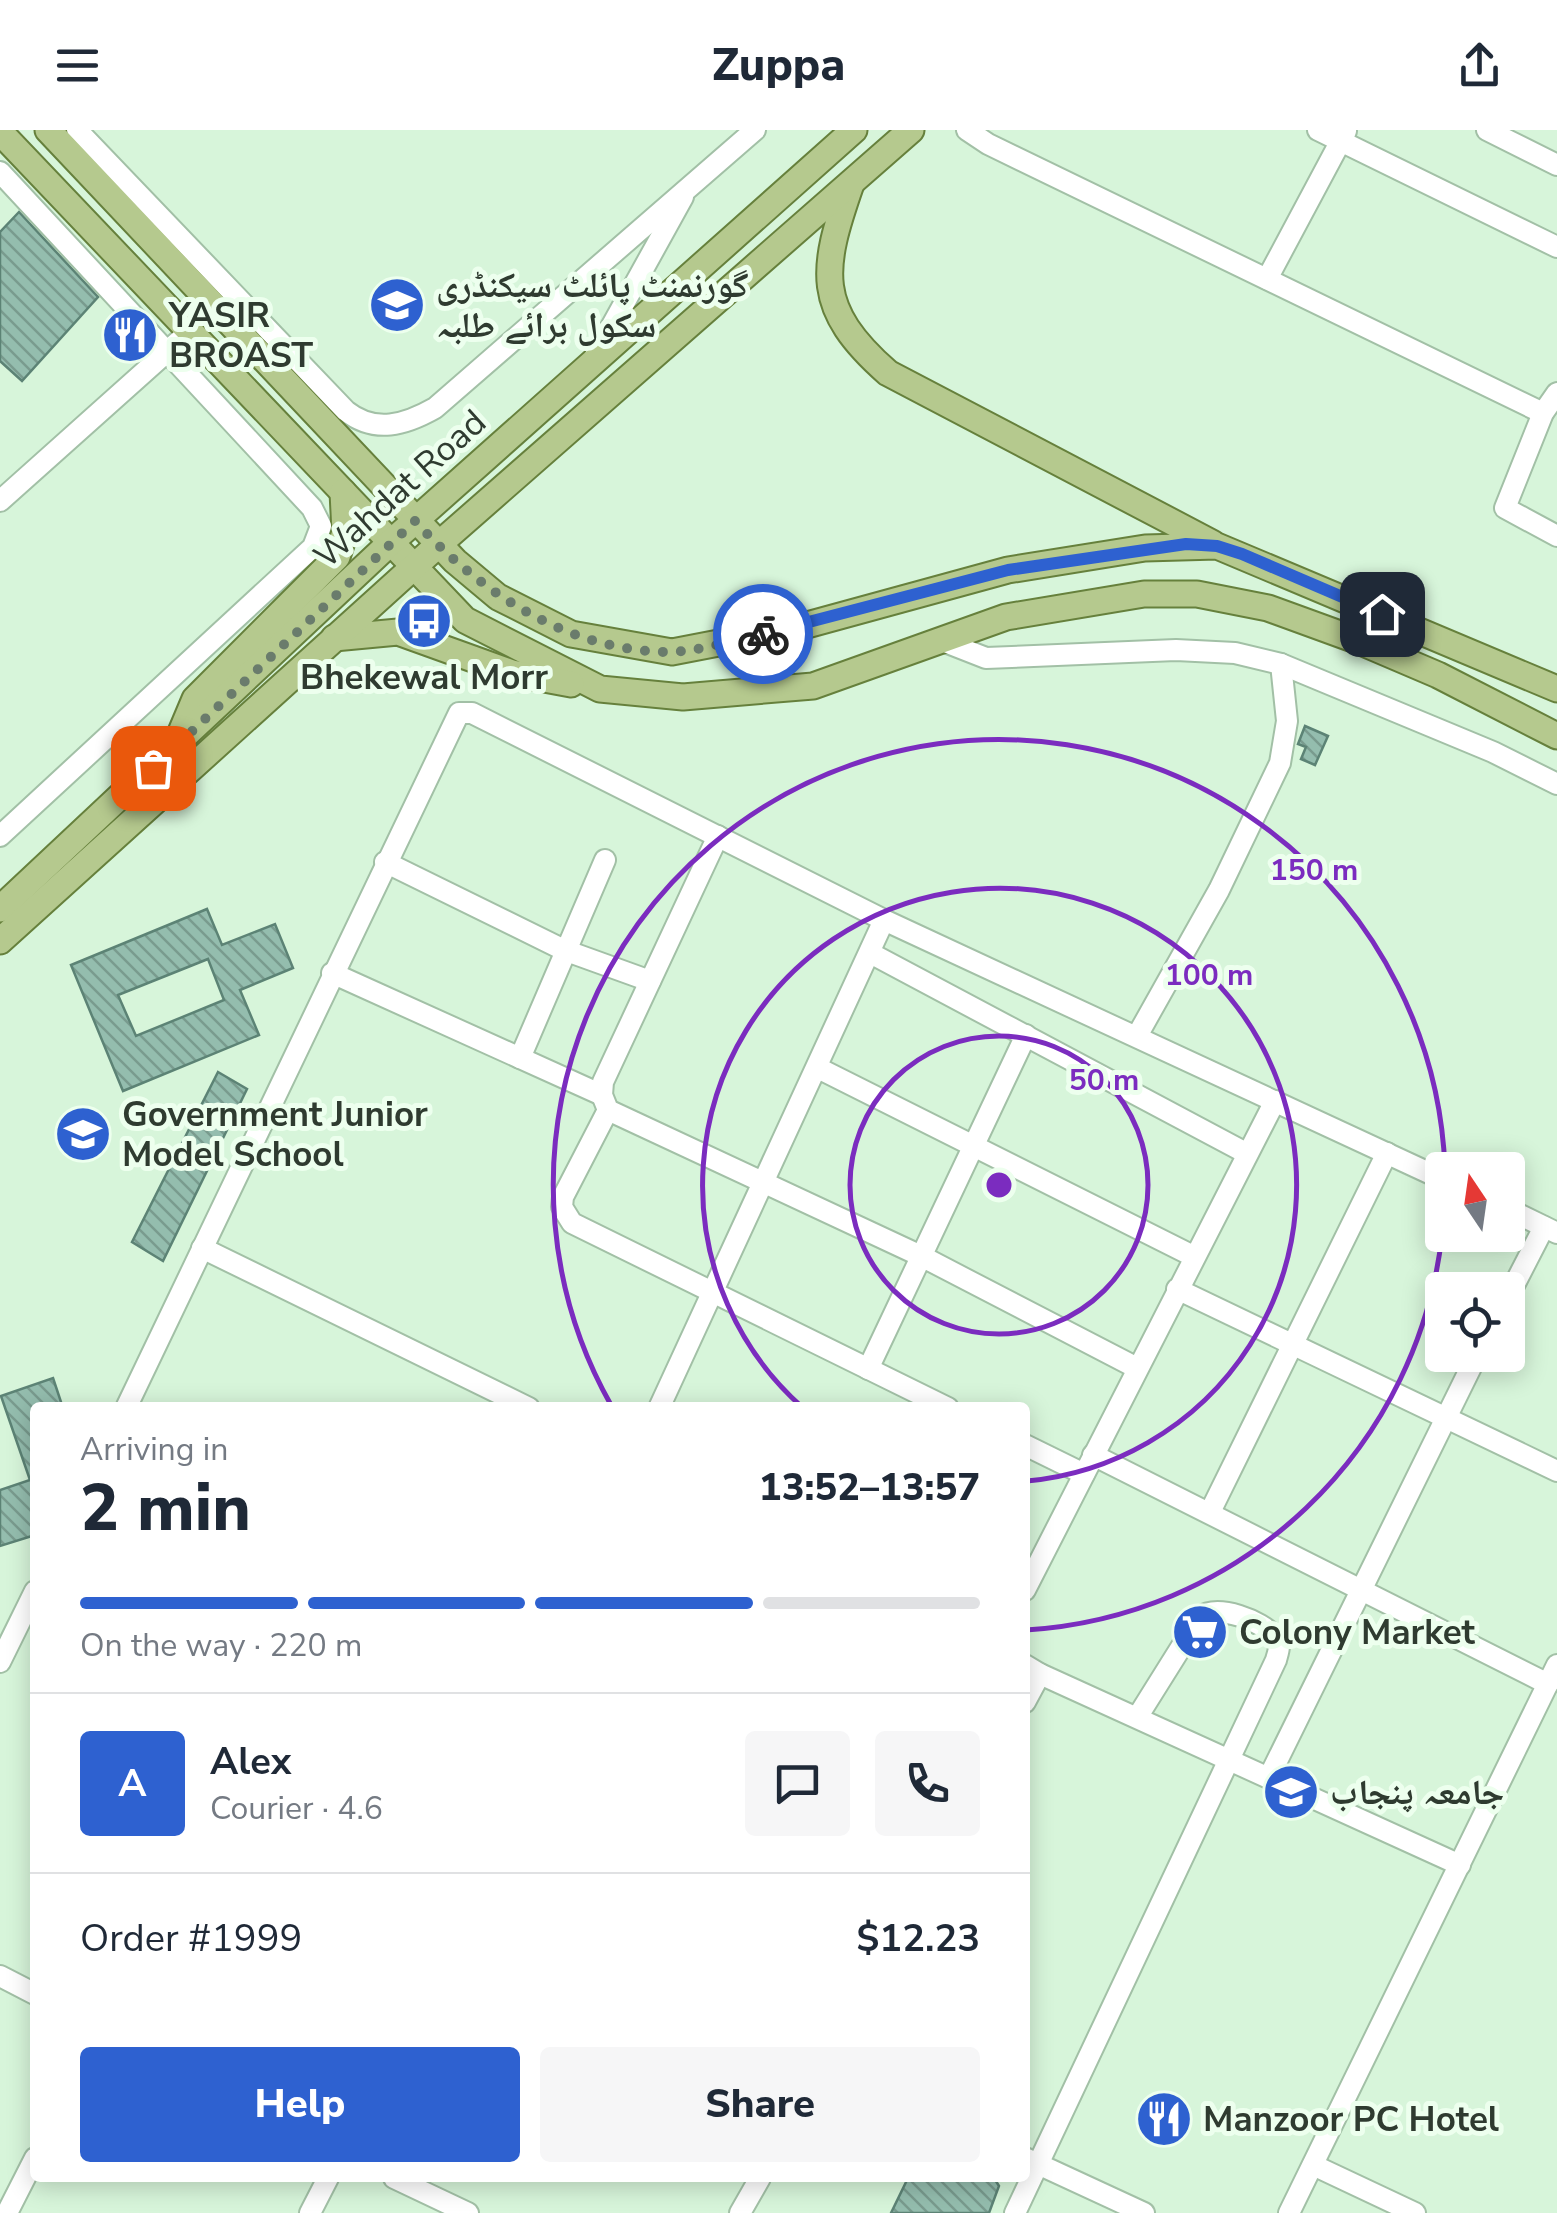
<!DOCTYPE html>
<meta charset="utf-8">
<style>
body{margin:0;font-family:"Nunito Sans","Noto Naskh Arabic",sans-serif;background:#f6f6f7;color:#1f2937;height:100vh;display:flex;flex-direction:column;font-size:38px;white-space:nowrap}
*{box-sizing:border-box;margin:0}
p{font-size:32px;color:#747a83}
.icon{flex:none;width:55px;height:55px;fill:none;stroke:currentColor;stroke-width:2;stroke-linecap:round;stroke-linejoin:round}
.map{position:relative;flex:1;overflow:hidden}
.side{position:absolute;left:30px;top:1272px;width:1000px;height:780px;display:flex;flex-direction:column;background:#fff;border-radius:10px;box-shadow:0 5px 25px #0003}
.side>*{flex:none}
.needle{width:65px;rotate:347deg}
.fabs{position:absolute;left:1425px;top:1022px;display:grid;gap:20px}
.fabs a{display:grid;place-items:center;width:100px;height:100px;border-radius:10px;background:#fff;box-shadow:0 5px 25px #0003;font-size:50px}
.pin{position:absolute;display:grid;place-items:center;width:85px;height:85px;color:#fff;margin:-42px;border-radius:20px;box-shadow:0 5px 15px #0006}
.courier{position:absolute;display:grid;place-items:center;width:100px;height:100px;margin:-50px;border:8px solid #2e61d0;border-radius:50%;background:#fff;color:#222;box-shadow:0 2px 12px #0007}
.head em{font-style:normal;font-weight:800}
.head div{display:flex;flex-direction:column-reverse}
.head{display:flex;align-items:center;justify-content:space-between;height:170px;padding:0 50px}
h1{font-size:65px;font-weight:800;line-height:75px}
.bar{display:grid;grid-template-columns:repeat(4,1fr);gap:15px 10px;align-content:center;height:120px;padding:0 50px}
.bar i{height:12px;border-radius:8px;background:#e0e1e3}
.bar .active{background:#2e61d0}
.bar p{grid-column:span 4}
.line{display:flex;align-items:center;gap:25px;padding:0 50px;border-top:2px solid #e0e1e3}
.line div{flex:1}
.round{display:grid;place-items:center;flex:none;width:105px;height:105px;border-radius:10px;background:#f6f6f7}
.primary-button{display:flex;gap:20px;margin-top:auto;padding:20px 50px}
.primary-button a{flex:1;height:115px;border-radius:10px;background:#2e61d0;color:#fff;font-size:40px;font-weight:800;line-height:115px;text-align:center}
.primary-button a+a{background:#f6f6f7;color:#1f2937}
header{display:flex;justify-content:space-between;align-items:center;height:130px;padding:0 50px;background:#fff;font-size:45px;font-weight:800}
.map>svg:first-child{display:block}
</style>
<header><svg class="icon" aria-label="menu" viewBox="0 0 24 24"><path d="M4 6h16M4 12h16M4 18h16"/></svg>Zuppa<svg class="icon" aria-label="share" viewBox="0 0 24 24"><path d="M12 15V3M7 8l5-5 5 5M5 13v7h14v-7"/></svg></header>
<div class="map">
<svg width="1557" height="2083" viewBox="0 0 1557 2083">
<defs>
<pattern id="building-back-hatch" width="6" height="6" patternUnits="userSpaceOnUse" patternTransform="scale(2.5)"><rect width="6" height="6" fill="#94bdae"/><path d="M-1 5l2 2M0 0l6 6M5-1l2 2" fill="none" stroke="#799b8e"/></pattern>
</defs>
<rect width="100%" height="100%" fill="#d7f5da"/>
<!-- building -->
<g fill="url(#building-back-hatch)" stroke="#5c8375" stroke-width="2.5" fill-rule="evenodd">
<polygon points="19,82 98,167 22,251 0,231 0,102"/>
<polygon points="1305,596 1328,606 1315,635 1301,629 1306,617 1298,614"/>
<path d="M 207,779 L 222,815 L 275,794 L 293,838 L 240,860 L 259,905 L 123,961 L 71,835 ZM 208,829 L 224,870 L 136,906 L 118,865 Z"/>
<polygon points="218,942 247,959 163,1131 132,1112"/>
<polygon points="53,1248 63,1278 35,1278 35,1405 0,1416 0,1360 30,1350 1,1266"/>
<polygon points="908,2048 994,2048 999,2056 989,2083 891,2083"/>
</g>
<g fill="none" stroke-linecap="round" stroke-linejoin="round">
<!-- minor casing -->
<g stroke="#a2c0a6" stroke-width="24">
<g id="minor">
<path d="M 77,0 L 346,281 C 375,304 405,295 435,278 L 755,0"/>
<polyline points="967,0 988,14 1543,283"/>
<polyline points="1318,0 1557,117"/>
<polyline points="1487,0 1557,35"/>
<polyline points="0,42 312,378 321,396 313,417 0,706"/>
<polyline points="1267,149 1346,1"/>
<polyline points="595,226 683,67"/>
<polyline points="1557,263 1543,283 1505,378 1557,406"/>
<polyline points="0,371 189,202"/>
<polyline points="940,510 986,528 1176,520 1235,523 1281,534 1493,622 1557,654"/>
<polyline points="718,706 603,952 602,965 608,980 921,1126 1137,1238"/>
<polyline points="385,732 564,820 650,851"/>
<polyline points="872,824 1246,1023"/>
<polyline points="332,843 602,965"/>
<polyline points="1137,906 1219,760 1280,633 1287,591 1281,534"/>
<polyline points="520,928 605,730"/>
<polyline points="818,938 1193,1126"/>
<polyline points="608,980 563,1067 562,1077 572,1093 948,1278"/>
<polyline points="1508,1079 1557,1103"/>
<polyline points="202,1118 529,1278"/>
<polyline points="1177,1159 1557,1341"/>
<polyline points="1508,1167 1544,1097"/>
<polyline points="868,1239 1026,905"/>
<polyline points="126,1278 459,583 472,583 884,790 1442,1049"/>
<polyline points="659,1278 884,790"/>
<polyline points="1025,1315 1084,1344"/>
<polyline points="1093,1325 1548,1554"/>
<polyline points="1210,1382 1387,1023"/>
<polyline points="1025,1460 1275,971"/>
<polyline points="0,1532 35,1461"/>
<polyline points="1025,1535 1040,1544 1025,1572"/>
<polyline points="1040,1544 1460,1735"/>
<polyline points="1270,1645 1477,1225"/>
<polyline points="0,1846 35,1864"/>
<polyline points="1025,2028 1144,2083"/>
<polyline points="1313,2035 1415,2083"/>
<polyline points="394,2048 468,2083"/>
<polyline points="7,2083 35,2028"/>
<polyline points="310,2083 328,2048"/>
<polyline points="740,2083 760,2048"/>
<path d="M 1015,2083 L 1276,1530 C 1278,1522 1282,1514 1275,1507 C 1261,1490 1218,1474 1200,1487 L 1138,1586"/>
<polyline points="1289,2083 1557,1535"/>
</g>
</g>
<!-- major casing -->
<g stroke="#66803c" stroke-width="29">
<g id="major">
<polyline points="48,0 455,431 498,467 571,504 672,522 796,498 1008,440 1145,418 1217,416 1557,559"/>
<polyline points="0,2 465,490 600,559 683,567 813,556 1006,487 1144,464 1197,464 1268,478 1356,510 1438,545 1557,606"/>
<path d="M 851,54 C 821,140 814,178 888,243 L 1212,413"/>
<polyline points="334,508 398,502 512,543 571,554"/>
<polyline points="179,607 195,569 337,427 345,402 343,362"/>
<polyline points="0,779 389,414 854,0"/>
<polyline points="0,811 438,415 911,0"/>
</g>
</g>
<!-- minor -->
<use href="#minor" stroke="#fff" stroke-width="20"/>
<!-- major -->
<use href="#major" stroke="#b5c98e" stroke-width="25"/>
</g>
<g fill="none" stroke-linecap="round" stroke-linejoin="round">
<!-- done -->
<path stroke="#6a7c6c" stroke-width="10" stroke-dasharray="0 18" d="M 153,638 L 415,391 C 481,463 569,522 671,522 C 700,521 734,510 763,504"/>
<!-- route -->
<polyline stroke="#2e61d0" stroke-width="12" points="763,504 1008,440 1186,414 1217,416 1242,424 1382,484"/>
</g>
<!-- distance rings -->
<g fill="none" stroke="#7b2cbf" stroke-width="5">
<circle cx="999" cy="1055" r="149"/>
<path d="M802 1277A297 297 0 1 1 1027 1351"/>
<path d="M1442 1105A446 446 0 0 1 1026 1500M611 1275A446 446 0 1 1 1445 1039"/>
</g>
<!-- icons -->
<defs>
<g id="school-disc" transform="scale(2.875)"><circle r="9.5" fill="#2e61d0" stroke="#edffee"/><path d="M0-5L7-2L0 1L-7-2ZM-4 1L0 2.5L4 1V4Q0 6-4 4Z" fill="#fff"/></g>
<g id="restaurant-disc" transform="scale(2.875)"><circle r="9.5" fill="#2e61d0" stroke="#edffee"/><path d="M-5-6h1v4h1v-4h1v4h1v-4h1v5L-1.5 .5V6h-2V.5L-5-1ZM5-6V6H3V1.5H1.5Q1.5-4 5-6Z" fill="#fff"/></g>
<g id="bus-disc" transform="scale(2.875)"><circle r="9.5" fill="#2e61d0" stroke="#edffee"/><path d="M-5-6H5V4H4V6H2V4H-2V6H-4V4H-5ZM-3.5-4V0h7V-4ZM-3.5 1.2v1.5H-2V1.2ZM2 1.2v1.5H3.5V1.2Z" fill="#fff"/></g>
<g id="supermarket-disc" transform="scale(2.875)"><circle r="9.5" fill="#2e61d0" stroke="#edffee"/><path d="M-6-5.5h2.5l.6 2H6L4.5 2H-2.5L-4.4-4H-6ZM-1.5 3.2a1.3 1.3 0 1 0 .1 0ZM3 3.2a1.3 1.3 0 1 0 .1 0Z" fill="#fff"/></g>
<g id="university-disc" transform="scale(2.875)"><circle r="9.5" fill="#2e61d0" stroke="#edffee"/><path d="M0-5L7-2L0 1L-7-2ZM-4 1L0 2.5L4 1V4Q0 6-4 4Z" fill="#fff"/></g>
</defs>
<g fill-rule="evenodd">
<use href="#school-disc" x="397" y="175"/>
<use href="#restaurant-disc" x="130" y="205"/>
<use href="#bus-disc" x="424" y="491"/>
<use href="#school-disc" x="83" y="1004"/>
<use href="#supermarket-disc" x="1200" y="1502"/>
<use href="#university-disc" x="1291" y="1662"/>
<use href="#restaurant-disc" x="1164" y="1989"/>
</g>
<g text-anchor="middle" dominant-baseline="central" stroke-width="10" stroke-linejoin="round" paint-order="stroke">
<!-- poi labels -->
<g font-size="35" font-weight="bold" fill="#2f3b30" stroke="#edffee" text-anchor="start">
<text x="436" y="155">گورنمنٹ پائلٹ سیکنڈری<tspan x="436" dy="40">سکول برائے طلبہ</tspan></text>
<text x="169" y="185">YASIR<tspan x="169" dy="40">BROAST</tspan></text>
<text x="424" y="547" text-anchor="middle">Bhekewal Morr</text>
<text x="122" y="984">Government Junior<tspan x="122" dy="40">Model School</tspan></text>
<text x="1239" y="1502">Colony Market</text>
<text x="1330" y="1662">جامعہ پنجاب</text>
<text x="1203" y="1989">Manzoor PC Hotel</text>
</g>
<!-- street labels -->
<g font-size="35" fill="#2f3b30" stroke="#edffee">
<text transform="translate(400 359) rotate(-42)">Wahdat Road</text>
</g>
</g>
<circle cx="999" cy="1055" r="15" fill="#7b2cbf" stroke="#edffee" stroke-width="5"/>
<g font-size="30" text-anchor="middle" font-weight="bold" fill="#7b2cbf" stroke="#edffee" stroke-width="10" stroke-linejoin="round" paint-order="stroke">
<text x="1314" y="750">150 m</text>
<text x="1209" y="855">100 m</text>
<text x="1104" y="960">50 m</text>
</g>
</svg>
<div class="fabs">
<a><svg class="needle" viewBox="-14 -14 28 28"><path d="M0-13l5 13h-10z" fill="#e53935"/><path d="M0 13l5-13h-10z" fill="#747a83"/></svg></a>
<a><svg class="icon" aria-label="locate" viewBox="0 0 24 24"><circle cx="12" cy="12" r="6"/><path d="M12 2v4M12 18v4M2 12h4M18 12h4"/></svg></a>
</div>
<div class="pin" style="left:153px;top:638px;background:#ea580c"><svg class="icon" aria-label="bag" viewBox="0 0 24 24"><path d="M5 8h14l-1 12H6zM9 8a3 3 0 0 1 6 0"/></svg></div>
<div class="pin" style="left:1382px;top:484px;background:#1f2937"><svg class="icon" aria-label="home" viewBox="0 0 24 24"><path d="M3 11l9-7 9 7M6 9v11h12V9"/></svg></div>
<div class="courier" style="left:763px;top:504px"><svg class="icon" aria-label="bike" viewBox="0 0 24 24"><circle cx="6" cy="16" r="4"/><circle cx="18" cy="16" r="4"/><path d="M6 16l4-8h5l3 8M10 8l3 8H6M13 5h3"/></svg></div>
<section class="side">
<div class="head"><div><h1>2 min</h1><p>Arriving in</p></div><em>13:52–13:57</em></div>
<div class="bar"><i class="active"></i><i class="active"></i><i class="active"></i><i></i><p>On the way · 220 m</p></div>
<div class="line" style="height:180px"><b class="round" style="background:#2e61d0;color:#fff">A</b><div><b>Alex</b><p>Courier · 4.6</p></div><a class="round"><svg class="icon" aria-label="chat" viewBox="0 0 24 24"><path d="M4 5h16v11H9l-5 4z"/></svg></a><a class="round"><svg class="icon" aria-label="phone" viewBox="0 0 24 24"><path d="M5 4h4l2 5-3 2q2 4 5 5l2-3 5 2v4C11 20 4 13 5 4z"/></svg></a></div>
<div class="line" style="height:130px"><div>Order #1999</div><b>$12.23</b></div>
<div class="primary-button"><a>Help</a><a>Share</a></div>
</section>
</div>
